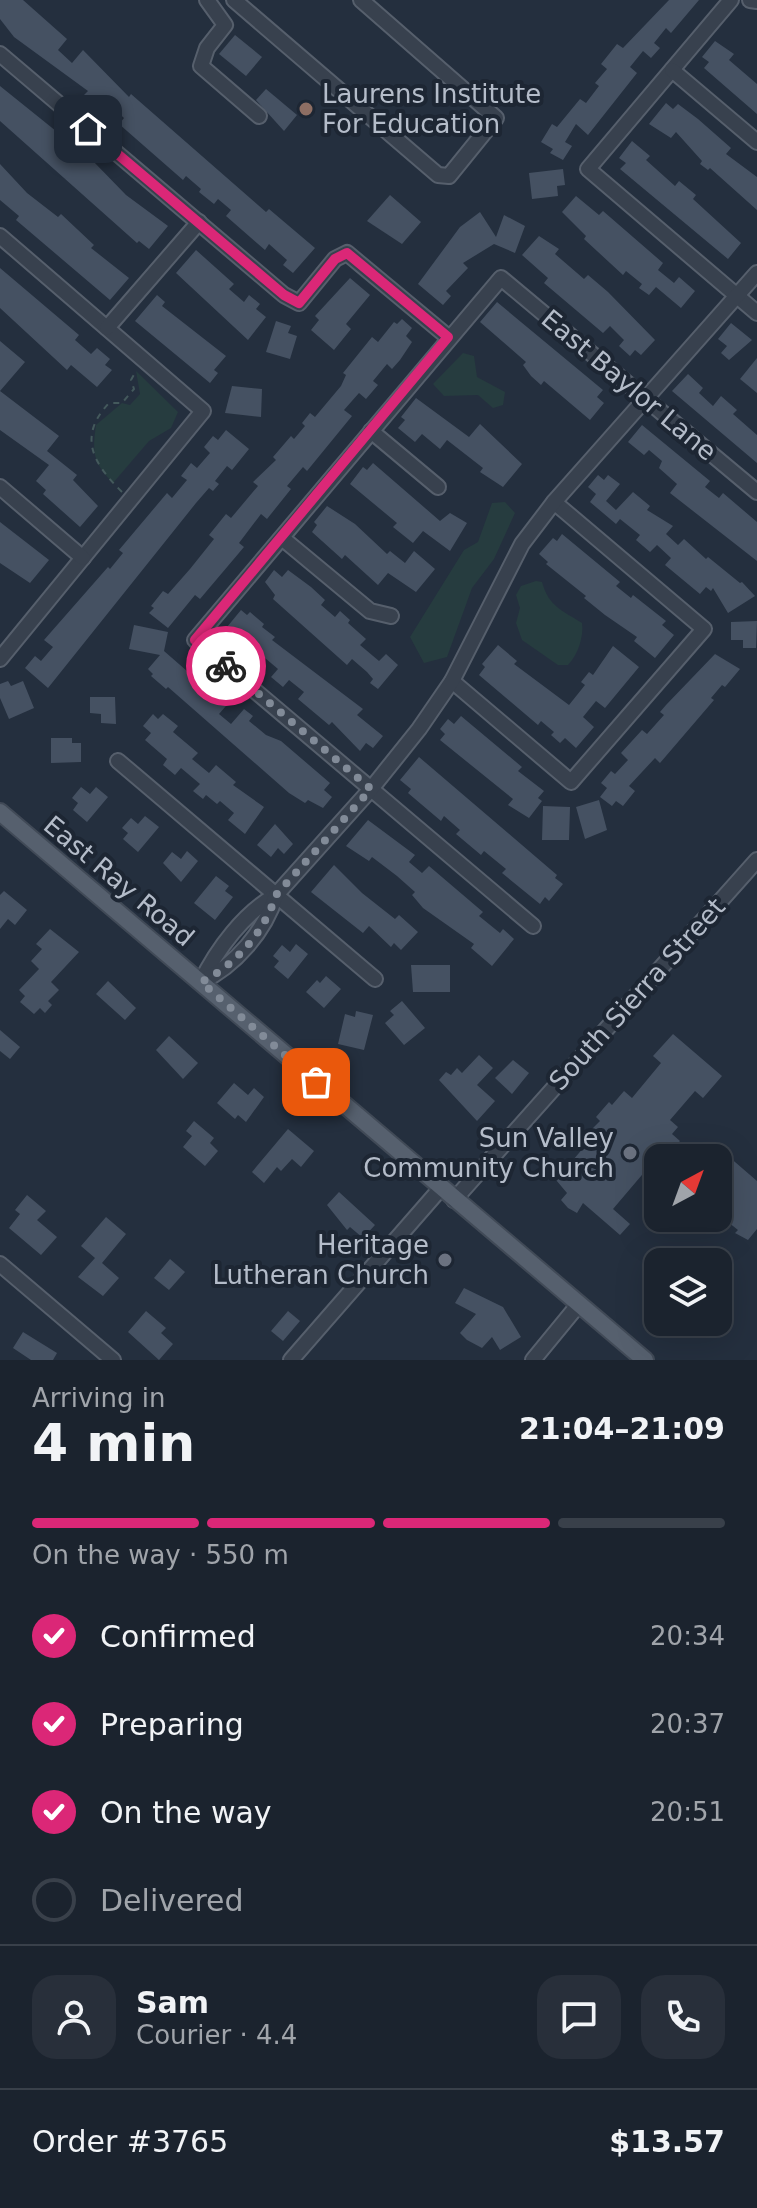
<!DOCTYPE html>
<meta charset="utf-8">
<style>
body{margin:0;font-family:"DejaVu Sans",sans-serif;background:#282f3a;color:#f1f3f6;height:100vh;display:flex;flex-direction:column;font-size:30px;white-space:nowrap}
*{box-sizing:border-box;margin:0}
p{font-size:26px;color:#a0a4aa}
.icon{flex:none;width:44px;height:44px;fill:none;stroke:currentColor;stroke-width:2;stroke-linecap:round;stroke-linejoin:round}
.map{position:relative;height:1360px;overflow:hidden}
.side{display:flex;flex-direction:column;background:#1b232e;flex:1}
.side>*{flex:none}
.needle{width:52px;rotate:41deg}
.tools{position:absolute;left:644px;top:1144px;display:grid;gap:16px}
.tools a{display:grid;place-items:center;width:88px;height:88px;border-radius:16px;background:#1b232e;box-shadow:0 8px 32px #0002,0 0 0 2px #39404a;font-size:40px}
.pin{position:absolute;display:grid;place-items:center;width:68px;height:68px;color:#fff;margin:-34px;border-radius:16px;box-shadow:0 4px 12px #0006}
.courier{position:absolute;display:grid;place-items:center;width:80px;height:80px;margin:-40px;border:6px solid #db2777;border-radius:50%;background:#fff;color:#222;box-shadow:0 2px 10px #0007}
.head em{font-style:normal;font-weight:700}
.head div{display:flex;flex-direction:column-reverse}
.head{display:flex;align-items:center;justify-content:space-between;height:136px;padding:0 32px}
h1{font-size:52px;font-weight:700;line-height:60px}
.bar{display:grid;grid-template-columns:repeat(4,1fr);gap:12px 8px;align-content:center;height:96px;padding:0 32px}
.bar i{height:10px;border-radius:6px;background:#39404a}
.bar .on{background:#db2777}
.bar p{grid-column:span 4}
.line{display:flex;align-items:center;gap:20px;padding:0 32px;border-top:2px solid #39404a}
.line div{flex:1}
.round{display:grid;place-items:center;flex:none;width:84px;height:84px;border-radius:24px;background:#282f3a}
ol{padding:0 32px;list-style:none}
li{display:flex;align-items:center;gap:24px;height:88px}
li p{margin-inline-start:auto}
li .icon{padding:8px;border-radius:50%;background:#db2777;color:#fff;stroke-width:4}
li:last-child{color:#a0a4aa}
li i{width:44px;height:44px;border:4px solid #39404a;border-radius:50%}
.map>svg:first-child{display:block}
</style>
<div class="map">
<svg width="757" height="1360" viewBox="0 0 757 1360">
<rect width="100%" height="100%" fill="#242f3e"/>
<!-- green -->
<g fill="#263c3f">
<polygon points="463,353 474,356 477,377 505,392 503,405 493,408 478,395 444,396 433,384"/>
<path d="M 136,371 L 178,412 L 171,428 L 149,441 L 113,483 C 93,462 92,453 96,425 L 122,403 L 130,405 L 140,394 Z"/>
<polygon points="505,502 515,513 494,559 472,588 447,657 424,663 410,637 464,550 478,542 492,503"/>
<path d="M 536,581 L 542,582 C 549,607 562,610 582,623 C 584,636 578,655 568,665 L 558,665 L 522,640 L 516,623 L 520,608 L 516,595 L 521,586 Z"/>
</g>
<!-- building -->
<g fill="#455162">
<polygon points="0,0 23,0 67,39 58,50 72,63 83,50 129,97 131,94 266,212 269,209 315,248 293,273 283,265 287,260 269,244 265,250 226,216 231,210 218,199 214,204 199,192 201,189 186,176 183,180 119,124 124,118 109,104 102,112 84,95 88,91 14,37 0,19"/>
<polygon points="669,0 699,0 671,33 666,28 654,43 660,48 651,58 643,51 630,67 637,73 588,135 576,124 565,142 572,146 563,160 550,153 553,149 541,142 552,124 557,127 580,99 586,103 599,86 595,83 607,69 601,64 617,44 623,48"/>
<polygon points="235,35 262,57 246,76 219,54"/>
<polygon points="715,41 734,54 729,60 757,84 757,114 704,68 709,62 702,57"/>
<polygon points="0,86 92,160 126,195 168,226 149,249 139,241 137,243 0,121"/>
<polygon points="266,89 297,115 284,131 256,100"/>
<polygon points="666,103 673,109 678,104 698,119 731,148 726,154 757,177 757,210 710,168 708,170 700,164 702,161 676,132 671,138 649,124"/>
<polygon points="632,141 650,156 646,160 675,186 679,181 696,195 693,199 741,243 728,259 620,169 626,163 619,158"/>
<polygon points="0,164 27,193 58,217 61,214 94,245 91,248 129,278 110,300 16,220 19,216 0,200"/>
<polygon points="563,169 565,185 557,186 558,196 532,199 529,173"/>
<polygon points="390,195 421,222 402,244 367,221"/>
<polygon points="576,196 599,215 603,211 663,263 658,270 674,283 679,277 695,291 681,308 656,287 649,295 639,288 642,284 626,271 623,275 584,239 586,236 562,212"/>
<polygon points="480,212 496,237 504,215 525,226 515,253 494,244 463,263 468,268 446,291 451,296 443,305 418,284 460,227"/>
<polygon points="539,236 559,249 555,254 584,279 588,275 608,292 655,340 641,355 635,350 630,356 619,346 624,340 610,326 603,333 544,283 548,278 522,255"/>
<polygon points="196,250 234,284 229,289 244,302 249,295 260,304 256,309 266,317 248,340 176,273"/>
<polygon points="0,268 79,335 75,340 91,354 97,348 110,359 105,365 112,370 97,387 71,365 67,370 0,308"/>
<polygon points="350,278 370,295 346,324 351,329 334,350 311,330 319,320 315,316"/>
<polygon points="157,295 165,302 162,306 226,356 214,370 218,373 210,383 135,321"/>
<polygon points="497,302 603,390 597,397 604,403 590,420 544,381 541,385 531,376 523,365 526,362 480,322"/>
<polygon points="402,319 412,328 406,336 412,342 400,360 392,369 387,364 373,381 378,385 366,399 359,393 344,410 352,416 307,471 303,467 287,486 291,489 267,519 261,514 239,543 244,547 200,599 195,595 168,628 149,613 154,608 151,606 163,591 168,594 190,569 214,539 209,535 226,514 231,518 258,486 253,482 276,460 273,457 291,436 294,439 305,426 302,423 310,413 315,417 341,386 346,375 343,373 372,337 378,342 394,322 397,324"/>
<polygon points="276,321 291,326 288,333 297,336 290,359 266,352"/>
<polygon points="731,323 752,340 729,360 721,353 727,346 718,339"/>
<polygon points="0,341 25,362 0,391 59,436 47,451 77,475 73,480 98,506 80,527 43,494 46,490 36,481 49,465 0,430"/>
<polygon points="757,358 757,393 740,379"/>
<polygon points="688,374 703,388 699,393 713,406 721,396 737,410 733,414 757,435 757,463 672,391"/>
<polygon points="232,386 262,389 261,417 225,413"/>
<polygon points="416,398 469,437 480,424 522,464 503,487 480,472 483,468 447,440 440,449 422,434 415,442 398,428 405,420 401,417"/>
<polygon points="642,425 710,481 705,487 719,498 723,493 757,522 757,561 670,493 677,484 659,468 662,461 649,450 644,455 628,442"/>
<polygon points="226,430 249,449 232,470 227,466 215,481 219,484 213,491 209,488 196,503 48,688 25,668 35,656 41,661 53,647 44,640 108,567 110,569 123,553 119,550 167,493 172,498 187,480 181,476 191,463 197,468 210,453 204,447 213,436 218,440"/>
<polygon points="373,463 440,521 450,513 467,523 450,551 423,531 413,543 393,527 397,523 350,484 363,467 367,470"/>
<polygon points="598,475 604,480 608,475 620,484 606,501 616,510 633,492 650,506 647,510 673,526 666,534 678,545 684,539 706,559 708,557 740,583 742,582 755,596 728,613 713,588 711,591 706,587 700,594 665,565 671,558 657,545 650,552 636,540 640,535 620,519 616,524 590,502 596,494 588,487"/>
<polygon points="327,506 355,524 387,554 390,551 405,563 414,551 435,569 416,592 388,573 378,585 345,555 342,559 312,532 317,525 314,522"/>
<polygon points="0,522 49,560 30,583 0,563"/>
<polygon points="562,534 620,582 616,586 631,598 633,595 666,621 662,625 674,635 655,658 634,641 637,637 605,615 584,598 586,596 546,564 548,562 539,554 553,538 557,541"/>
<polygon points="274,570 282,577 288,570 311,587 325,600 321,605 335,617 340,611 350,620 348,623 366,639 360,645 379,661 386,654 398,665 378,689 370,683 373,679 367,672 352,659 347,665 273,599 275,595 265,582"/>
<polygon points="241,610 247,615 250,612 264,624 262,627 275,637 272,640 363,709 357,715 383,736 373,748 366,743 360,751 332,722 329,725 298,699 304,692 289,680 283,687 271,677 278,669 265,658 258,666 229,641 235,634 227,627"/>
<polygon points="757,621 756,648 743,648 743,640 731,640 731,622"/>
<polygon points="134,625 168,632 164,651 195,678 200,672 232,699 219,714 231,724 244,709 253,716 249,721 266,735 281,741 330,783 324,790 332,797 323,808 308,800 305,803 289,793 168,687 166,689 151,676 153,674 148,669 160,655 129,649"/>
<polygon points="498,645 517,661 514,664 569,705 585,685 581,682 589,672 593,675 613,646 639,667 605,708 596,701 583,717 594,727 576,748 565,738 560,743 551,735 554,732 541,721 538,725 479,675 485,667 482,664"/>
<polygon points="715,654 740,669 725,687 722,685 711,698 714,700 660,763 655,758 629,786 635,791 623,806 616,801 612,806 600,797 607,788 601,783 611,771 615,774 628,760 621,753 642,730 647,734 664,715 660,712 666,705"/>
<polygon points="8,681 11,686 23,681 34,708 9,719 0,698 0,684"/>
<polygon points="90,697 115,697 116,724 101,723 101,714 90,713"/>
<polygon points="153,714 158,719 163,714 178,726 173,732 198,753 192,759 209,773 216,765 236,782 233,785 264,807 245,834 228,820 234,813 220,801 217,804 206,795 203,799 193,791 200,784 181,768 175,775 163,765 167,759 145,740 151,733 143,726"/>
<polygon points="461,716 522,767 518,771 544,791 538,798 542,801 529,818 508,805 513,799 440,740 445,734 440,729 448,719 454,724"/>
<polygon points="51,738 72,738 72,743 81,743 81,762 51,763"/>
<polygon points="419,757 557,875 555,878 563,884 549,901 545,897 540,904 502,873 506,869 484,851 481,855 456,834 460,830 444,816 441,821 408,793 411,789 400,780"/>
<polygon points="81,787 90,794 96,787 108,797 87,822 73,810 78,803 72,798"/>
<polygon points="599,800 607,830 585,839 576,807"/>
<polygon points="543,806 570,807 569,840 542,840"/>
<polygon points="145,816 159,827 138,852 123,839 128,833 122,828 131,818 138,824"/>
<polygon points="368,820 415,855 409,862 422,873 429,866 483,912 479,916 500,933 503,929 514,939 492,966 471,948 474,944 423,908 412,895 415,892 397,876 372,857 369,861 346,846"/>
<polygon points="275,824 293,844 284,854 278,848 271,857 257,845"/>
<polygon points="187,851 198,861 181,882 163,863 172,852 181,859"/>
<polygon points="334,865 362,893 395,919 399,915 418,932 401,950 394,943 391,947 369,926 363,933 311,892"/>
<polygon points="216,876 229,886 225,891 233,897 215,920 194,903"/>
<polygon points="4,891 27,910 15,925 8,919 0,929 0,895"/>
<polygon points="50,929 79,952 51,982 59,990 48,1001 52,1005 45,1013 40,1008 34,1014 20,1002 25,996 19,990 39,969 31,961 42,949 36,944"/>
<polygon points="296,944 308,954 288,979 274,967 279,961 273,956 282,945 290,952"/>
<polygon points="411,965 450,965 450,992 413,992"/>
<polygon points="326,976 341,989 324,1008 306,992 317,980 320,983"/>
<polygon points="108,981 136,1008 125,1020 96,994"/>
<polygon points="402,1001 425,1028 404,1045 385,1023 394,1015 390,1011"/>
<polygon points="356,1011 373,1015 364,1050 338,1044 345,1014 355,1017"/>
<polygon points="0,1030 20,1047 10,1059 0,1051"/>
<polygon points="673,1034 722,1076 703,1098 695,1091 670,1120 678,1127 672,1134 680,1141 669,1153 674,1158 658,1158 658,1166 652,1173 647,1169 613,1209 630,1224 620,1235 583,1203 577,1213 568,1208 561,1200 567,1193 556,1180 596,1133 592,1129 600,1121 596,1117 609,1102 612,1105 624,1091 632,1098 661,1063 653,1056"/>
<polygon points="169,1036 198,1063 183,1079 156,1050"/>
<polygon points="479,1055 493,1068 477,1085 495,1101 477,1121 439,1080 446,1072 451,1075 457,1068 462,1073"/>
<polygon points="513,1060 529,1073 512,1094 495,1078"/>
<polygon points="234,1083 248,1095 254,1088 264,1097 246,1122 238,1115 235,1119 217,1103"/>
<polygon points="194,1121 214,1138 210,1143 218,1151 205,1166 183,1147 192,1136 186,1131"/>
<polygon points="288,1129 314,1151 301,1167 292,1159 281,1171 277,1167 264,1183 252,1172"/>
<polygon points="713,1143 757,1181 757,1229 748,1240 735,1233 738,1230 723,1218 718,1224 718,1158 701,1158"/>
<polygon points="339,1192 375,1225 363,1238 350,1227 347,1230 327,1205"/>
<polygon points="27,1195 46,1211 37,1220 57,1237 41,1255 9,1228 20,1214 15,1210"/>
<polygon points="106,1217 126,1234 102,1263 119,1278 103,1296 78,1277 95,1258 81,1246"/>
<polygon points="170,1259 185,1272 169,1290 154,1278"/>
<polygon points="464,1288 503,1307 521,1337 500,1350 492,1337 482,1348 467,1340 460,1333 476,1314 455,1303"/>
<polygon points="146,1311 166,1328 161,1333 173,1344 159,1360 128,1332"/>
<polygon points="288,1311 300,1321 283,1341 271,1331"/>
<polygon points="23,1332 57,1353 53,1360 31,1360 13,1348"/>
</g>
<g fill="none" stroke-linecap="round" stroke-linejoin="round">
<!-- minor casing -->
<g stroke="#565f6c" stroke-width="18">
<g id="minor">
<polyline points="207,0 225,25 207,48 201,66 259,116"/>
<polyline points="234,0 438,175 449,176 496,118 361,0"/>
<polyline points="731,0 588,169 757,313"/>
<polyline points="750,0 757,1"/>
<polyline points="0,54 284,295 299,303 335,259 347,253 448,337"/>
<polyline points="672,70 757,142"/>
<polyline points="0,236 203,411 0,659"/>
<polyline points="107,328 199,222"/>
<polyline points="371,431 438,487"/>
<polyline points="0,487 83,558"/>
<polyline points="282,538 370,611 391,616"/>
<polyline points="452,681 571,782 704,629 554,502"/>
<polyline points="118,761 375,979"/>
<polyline points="533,926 195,640 501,278 757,492"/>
<path d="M 201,982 C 217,949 244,913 276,895 L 371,789 L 419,729 L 452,681 L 522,544 L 554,502 L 757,273"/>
<path d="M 201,982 C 235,966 265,931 276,895"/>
<polyline points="454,1200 757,860"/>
<polyline points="0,1264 113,1360"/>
<polyline points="291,1360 441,1188"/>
<polyline points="533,1360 579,1304"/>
</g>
</g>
<!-- major casing -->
<g stroke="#414a57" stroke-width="20">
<polyline id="major" points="0,812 645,1360"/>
</g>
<!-- path -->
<path stroke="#44595c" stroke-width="2" stroke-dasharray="6 6" stroke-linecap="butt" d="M 122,492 C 95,465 76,438 109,403 L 122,403 L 134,389 L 131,380 L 136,371"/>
<!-- minor -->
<use href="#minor" stroke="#38414e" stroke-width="14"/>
<!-- major -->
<use href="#major" stroke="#56606e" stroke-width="16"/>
</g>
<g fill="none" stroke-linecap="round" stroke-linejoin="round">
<!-- done -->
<path stroke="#828b98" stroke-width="8" stroke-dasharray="0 14.4" d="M 226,666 L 371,789 L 276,895 C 265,931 235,966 201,982 L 316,1082"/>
<!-- route -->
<polyline stroke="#db2777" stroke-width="10" points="88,129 284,295 299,303 335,259 347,253 448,337 195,640 226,666"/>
</g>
<!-- markers -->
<circle fill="#8d6e63" stroke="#1d2633" stroke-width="3" cx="306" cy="109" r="8"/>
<g fill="#6b7280" stroke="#1d2633" stroke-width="3">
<circle cx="630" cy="1153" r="8"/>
<circle cx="445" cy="1260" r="8"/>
</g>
<g text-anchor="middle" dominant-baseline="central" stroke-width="8" stroke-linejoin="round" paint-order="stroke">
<!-- poi labels -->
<g font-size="26" fill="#b4bcc9" stroke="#1d2633" text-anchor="end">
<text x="322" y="94" text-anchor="start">Laurens Institute<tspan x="322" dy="30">For Education</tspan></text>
<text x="614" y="1138">Sun Valley<tspan x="614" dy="30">Community Church</tspan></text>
<text x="429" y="1245">Heritage<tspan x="429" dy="30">Lutheran Church</tspan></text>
</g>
<!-- street labels -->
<g font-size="26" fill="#b4bcc9" stroke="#1d2633">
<text transform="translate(629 385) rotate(40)">East Baylor Lane</text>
<text transform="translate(119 881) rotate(40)">East Ray Road</text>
<text transform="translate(637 994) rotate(-48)">South Sierra Street</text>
</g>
</g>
</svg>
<div class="tools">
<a><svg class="needle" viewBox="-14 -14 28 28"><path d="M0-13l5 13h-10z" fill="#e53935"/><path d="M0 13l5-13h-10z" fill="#a0a4aa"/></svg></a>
<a><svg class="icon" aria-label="layers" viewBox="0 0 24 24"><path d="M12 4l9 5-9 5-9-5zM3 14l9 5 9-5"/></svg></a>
</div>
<div class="pin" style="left:316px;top:1082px;background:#ea580c"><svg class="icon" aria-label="bag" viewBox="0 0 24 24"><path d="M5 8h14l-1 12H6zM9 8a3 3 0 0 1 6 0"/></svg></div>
<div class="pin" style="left:88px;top:129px;background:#1f2937"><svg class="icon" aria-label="home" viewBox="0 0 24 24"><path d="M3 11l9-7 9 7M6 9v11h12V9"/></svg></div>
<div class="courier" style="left:226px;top:666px"><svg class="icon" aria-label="bike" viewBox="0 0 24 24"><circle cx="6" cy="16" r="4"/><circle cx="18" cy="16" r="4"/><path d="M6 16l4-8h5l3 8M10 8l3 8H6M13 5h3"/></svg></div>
</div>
<section class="side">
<div class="head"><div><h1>4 min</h1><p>Arriving in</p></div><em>21:04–21:09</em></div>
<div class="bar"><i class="on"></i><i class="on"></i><i class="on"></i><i></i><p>On the way · 550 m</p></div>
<ol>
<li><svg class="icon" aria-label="check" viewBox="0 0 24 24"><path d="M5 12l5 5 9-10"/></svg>Confirmed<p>20:34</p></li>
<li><svg class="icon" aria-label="check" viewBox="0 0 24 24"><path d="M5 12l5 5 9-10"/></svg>Preparing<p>20:37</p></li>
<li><svg class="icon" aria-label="check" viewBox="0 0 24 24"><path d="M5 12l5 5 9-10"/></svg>On the way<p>20:51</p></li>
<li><i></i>Delivered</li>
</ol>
<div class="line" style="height:144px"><a class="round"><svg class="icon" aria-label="person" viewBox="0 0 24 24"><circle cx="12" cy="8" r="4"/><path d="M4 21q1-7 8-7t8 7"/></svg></a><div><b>Sam</b><p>Courier · 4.4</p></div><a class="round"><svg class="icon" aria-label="chat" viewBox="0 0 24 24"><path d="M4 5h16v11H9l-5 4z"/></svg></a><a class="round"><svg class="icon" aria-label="phone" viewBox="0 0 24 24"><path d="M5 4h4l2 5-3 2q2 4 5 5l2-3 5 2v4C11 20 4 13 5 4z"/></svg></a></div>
<div class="line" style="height:104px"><div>Order #3765</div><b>$13.57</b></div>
</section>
